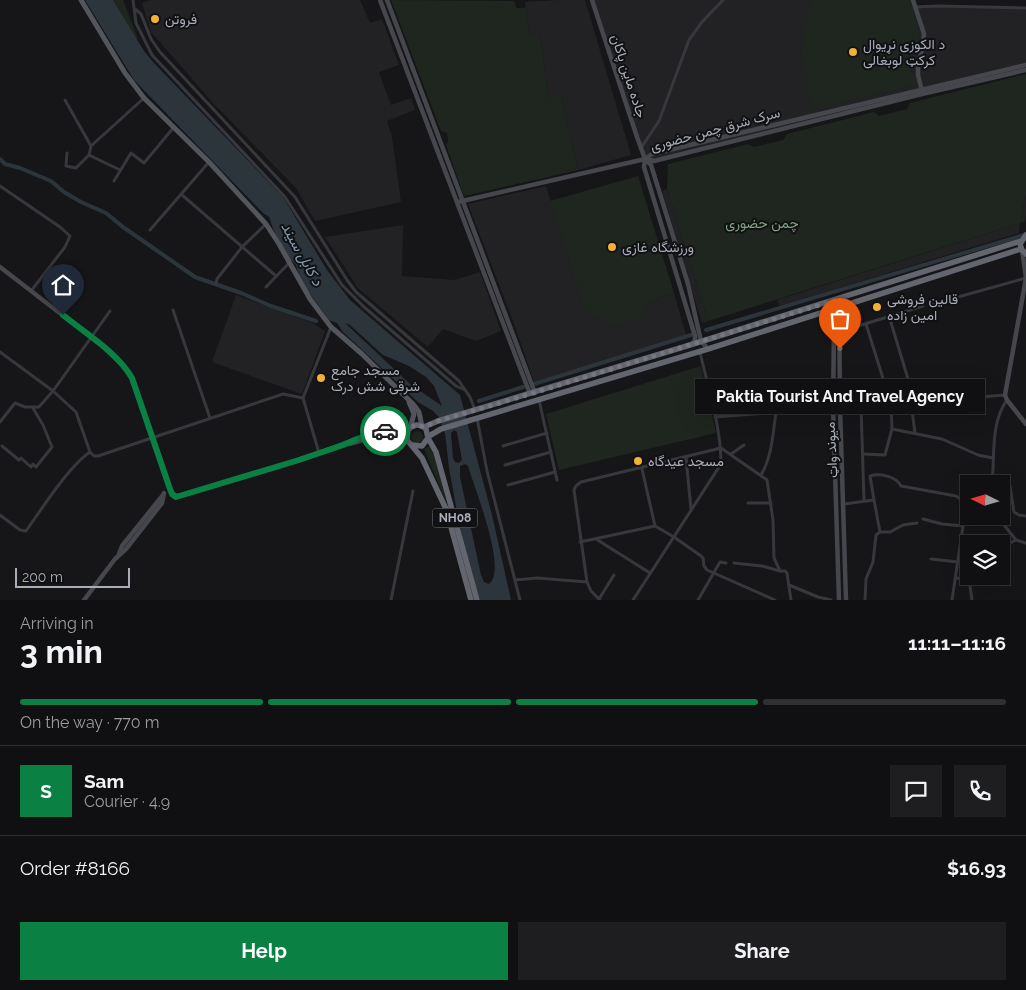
<!DOCTYPE html>
<meta charset="utf-8">
<style>
body{margin:0;font-family:Raleway,Vazirmatn,sans-serif;background:#1e1e20;color:#f1f3f6;height:100vh;display:flex;flex-direction:column;font-size:19px;white-space:nowrap}
*{box-sizing:border-box;margin:0}
p{font-size:16px;color:#9c9d9f}
.icon{flex:none;width:28px;height:28px;fill:none;stroke:currentColor;stroke-width:2;stroke-linecap:round;stroke-linejoin:round}
.map{position:relative;height:600px;overflow:hidden}
.drawer{display:flex;flex-direction:column;background:#101012;flex:1}
.drawer>*{flex:none}
.needle{width:32px;rotate:275deg}
.fabs{position:absolute;left:960px;top:475px;display:grid;gap:10px}
.fabs a{display:grid;place-items:center;width:50px;height:50px;border-radius:0px;background:#101012;box-shadow:0 5px 20px #0002,0 0 0 1px #303032;font-size:25px}
.scale{position:absolute;left:15px;bottom:12px;width:115px;box-sizing:border-box;padding-left:5px;border:2px solid #a8adb8;border-top:0;font-size:14px;line-height:18px;white-space:nowrap;color:#a8adb8;-webkit-text-stroke:4px #111113;paint-order:stroke}
.pin{position:absolute;display:grid;place-items:center;width:42px;height:42px;color:#fff;margin:-51px -21px;border-radius:50% 50% 50% 0;rotate:-45deg;box-shadow:0 0 5px #0007}
.pin .icon{rotate:45deg}
.courier{position:absolute;display:grid;place-items:center;width:50px;height:50px;margin:-25px;border:4px solid #0b8043;border-radius:50%;background:#fff;color:#222;box-shadow:0 1px 6px #0007}
.bubble{position:absolute;height:35px;border-radius:0px;background:#101012;box-shadow:0 5px 20px #0002,0 0 0 1px #303032;font-size:16px;font-weight:700;line-height:35px;text-align:center}
.headline em{font-style:normal;font-weight:700}
.headline div{display:flex;flex-direction:column-reverse}
.headline{display:flex;align-items:center;justify-content:space-between;height:85px;padding:0 20px}
h1{font-size:32px;font-weight:700;line-height:38px}
.bar{display:grid;grid-template-columns:repeat(4,1fr);gap:8px 5px;align-content:center;height:60px;padding:0 20px}
.bar i{height:6px;border-radius:4px;background:#303032}
.bar .on{background:#0b8043}
.bar p{grid-column:span 4}
.line{display:flex;align-items:center;gap:12px;padding:0 20px;border-top:1px solid #303032}
.line div{flex:1}
.round{display:grid;place-items:center;flex:none;width:52px;height:52px;border-radius:0px;background:#1e1e20}
.action{display:flex;gap:10px;margin-top:auto;padding:10px 20px}
.action a{flex:1;height:58px;border-radius:0px;background:#0b8043;color:#fff;font-size:20px;font-weight:700;line-height:58px;text-align:center}
.action a+a{background:#1e1e20;color:#f1f3f6}
.map>svg:first-child{display:block}
</style>
<div class="map">
<svg width="1026" height="600" viewBox="0 0 1026 600">
<rect width="100%" height="100%" fill="#161618"/>
<!-- built -->
<g fill="#222225">
<polygon points="151,0 360,0 370,23 382,19 399,65 379,72 391,105 411,98 415,110 387,121 392,137 401,202 315,221 296,188 214,104 151,32 142,3"/>
<polygon points="557,0 585,0 631,155 578,170 561,95 548,99 541,39 529,35 525,2"/>
<polygon points="592,0 913,0 916,7 937,6 1026,8 1026,70 654,161 645,159"/>
<polygon points="546,186 584,309 650,301 674,293 686,335 534,382 513,321 468,204"/>
<polygon points="667,189 708,321 702,323 662,191"/>
<polygon points="1026,195 1026,215 1025,221 1020,223 1019,233 780,306 777,300 1020,223"/>
<polygon points="403,225 402,276 455,280 480,272 501,331 476,341 443,329 428,347 358,288 325,237"/>
<polygon points="236,295 313,323 325,331 302,394 212,362"/>
</g>
<!-- green -->
<g fill="#1e261f">
<polygon points="113,0 123,0 138,39 136,39"/>
<polygon points="391,0 514,1 517,8 526,8 529,35 538,34 539,39 541,39 548,98 561,95 578,170 464,196 446,145 448,141 447,133 441,131"/>
<polygon points="812,0 910,0 920,34 919,43 905,50 917,85 812,109 801,55 804,29"/>
<polygon points="1026,74 1026,195 1020,223 708,321 667,189 668,164 748,144 754,147 783,140 787,134 874,112 879,116 907,109 910,103"/>
<polygon points="638,176 674,293 650,301 641,318 615,326 584,309 550,201"/>
<polygon points="701,366 716,433 559,470 546,414"/>
<circle cx="417" cy="437" r="6"/>
<polygon points="430,446 432,450 434,449 447,504 424,449"/>
</g>
<!-- water -->
<path fill="#2c353c" fill-rule="evenodd" d="M 85,0 L 113,0 L 144,51 L 153,62 L 283,197 L 327,270 L 350,300 L 460,395 L 492,515 L 511,600 L 480,600 L 463,544 L 449,468 L 445,433 L 439,417 L 433,411 L 418,402 L 343,332 L 337,323 L 329,320 L 302,283 L 296,265 L 289,258 L 274,231 L 269,217 L 263,213 L 134,80 ZM 345,323 L 350,325 L 383,355 L 409,366 L 426,377 L 434,386 L 442,406 L 410,384 ZM 454,430 L 457,432 L 462,460 L 459,463 L 455,462 L 453,458 L 451,433 ZM 465,464 L 468,466 C 474,487 508,570 489,584 L 484,582 L 481,575 L 460,477 L 460,466 Z"/>
<g fill="none" stroke-linecap="round" stroke-linejoin="round">
<!-- canal -->
<g stroke="#2c353c" stroke-width="4">
<polyline points="0,159 5,164 20,168 51,181 64,192 81,202 106,213 123,227 195,277 241,293 271,306 316,321"/>
<polyline points="706,330 1024,235"/>
<polyline points="534,384 691,335"/>
<polyline points="479,401 523,387"/>
</g>
<!-- street -->
<g stroke="#37383d" stroke-width="3">
<polyline points="133,0 136,23 152,55 285,197 342,285 364,307 456,386 465,390"/>
<polyline points="916,7 937,6 1026,8"/>
<polyline points="135,9 141,14 151,39 160,52 295,197 347,280 356,292 459,381 470,397 475,410"/>
<polyline points="65,100 91,146"/>
<polyline points="641,148 659,121 689,40 702,22 723,0"/>
<polyline points="67,153 66,166 76,168 89,155 120,170"/>
<polyline points="89,155 91,146 144,98"/>
<polyline points="114,181 131,153 144,163 174,127"/>
<polyline points="0,186 60,227 70,236 65,247 31,291"/>
<polyline points="182,195 276,276"/>
<polyline points="150,230 209,162"/>
<polyline points="216,284 217,279 242,247 266,224"/>
<polyline points="266,287 289,263"/>
<polyline points="933,304 1026,278"/>
<polyline points="173,310 210,418"/>
<polyline points="889,316 915,402"/>
<polyline points="840,329 855,327 923,306"/>
<polyline points="0,352 53,391 76,412 90,452 94,456 98,456 283,394 303,398"/>
<polyline points="539,400 557,480"/>
<polyline points="911,403 915,433"/>
<polyline points="861,406 864,501"/>
<polyline points="715,417 1005,395"/>
<polyline points="477,418 487,471 520,600"/>
<polyline points="0,422 15,403 25,407 39,407 53,391 110,311"/>
<polyline points="892,429 942,439 978,455 993,458"/>
<polyline points="2,446 19,460 21,458 31,467 33,464 36,467 52,447 43,425 33,408"/>
<polyline points="503,446 547,433"/>
<polyline points="319,453 303,398 331,327"/>
<polyline points="731,454 744,445"/>
<polyline points="863,454 885,455 892,429 891,404 866,324"/>
<polyline points="686,458 691,509"/>
<polyline points="505,465 551,452"/>
<polyline points="642,469 655,526"/>
<path d="M 761,475 C 772,457 773,433 776,412"/>
<polyline points="993,482 1010,486 1014,512 1019,515 1026,516"/>
<path d="M 992,484 C 995,457 990,423 1007,400"/>
<polyline points="508,485 555,472"/>
<polyline points="748,503 771,503"/>
<path d="M 844,504 L 874,500 L 870,476 C 879,473 896,476 901,486 L 956,496 L 969,505"/>
<path d="M 0,515 L 20,530 L 26,531 C 41,510 69,466 90,452"/>
<polyline points="997,516 1016,540 1026,543"/>
<polyline points="923,519 942,524 963,526"/>
<polyline points="880,532 890,532 903,525 917,523"/>
<polyline points="596,539 650,573"/>
<polyline points="961,541 1008,544 1016,540"/>
<polyline points="580,542 655,526 674,537 701,556 703,558 704,566 707,570 775,600"/>
<polyline points="931,559 958,562"/>
<polyline points="734,563 762,566 780,571"/>
<polyline points="956,578 969,579 972,600"/>
<polyline points="515,580 537,578 587,582"/>
<polyline points="789,585 818,597 831,600"/>
<polyline points="599,599 614,575"/>
<polyline points="391,600 413,491"/>
<polyline points="600,600 591,591 587,582 574,490 576,486 581,482 721,448 767,480 773,520 774,558 780,571 785,571 787,573 791,600"/>
<path d="M 633,600 L 721,464 C 721,426 708,388 700,352"/>
<polyline points="698,600 720,562 726,563"/>
<polyline points="865,600 866,579 873,562 876,535 880,532 874,500"/>
<polyline points="952,600 963,526 965,518 969,513"/>
</g>
<!-- secondary -->
<g stroke="#45474d" stroke-width="4.5">
<polyline points="380,0 530,394"/>
<polyline points="387,0 535,393"/>
<polyline points="592,0 637,137 645,159 651,165 688,284 701,341 708,349"/>
<polyline points="913,0 924,34 923,46 918,64 918,75 922,91"/>
<polyline points="645,159 654,161 922,94 1026,70"/>
<polyline points="645,159 644,167 695,336 695,340 692,344"/>
<polyline points="458,202 645,159 652,154 1026,65"/>
<polyline points="1022,250 1026,278"/>
<path d="M 0,267 L 105,348 L 127,370 L 132,378 L 170,489 C 173,496 176,497 183,495 L 299,460 L 357,439 L 386,430 L 392,431 L 406,437"/>
<polyline points="1026,278 1005,395 1007,400 1026,424"/>
<polyline points="839,299 840,407 846,600"/>
<polyline points="831,301 834,327 833,407 839,600"/>
<polyline points="349,444 386,434 392,433"/>
<polyline points="119,554 122,546 163,495"/>
<polyline points="84,600 115,559 126,549 162,503 164,493"/>
</g>
<!-- primary -->
<g stroke="#53555c" stroke-width="5">
<polyline points="81,0 125,73 144,98 209,162 266,224 279,244 310,299 331,327 362,354 413,404 419,412 422,426"/>
<polyline points="409,402 414,414 410,428"/>
</g>
<!-- highway -->
<g stroke="#63666e" stroke-width="5.5">
<polyline points="1026,235 1020,244 1022,250 1026,254"/>
<polyline points="424,427 438,421 690,345 1021,241"/>
<polyline points="429,436 441,429 708,349 1021,249"/>
<polyline points="412,445 422,446 428,438"/>
<path d="M 471,600 L 446,509 L 422,458 L 407,440 L 408,430 C 413,424 420,423 426,429 L 428,438 L 436,452 L 477,600"/>
</g>
</g>
<g fill="none" stroke-linecap="round" stroke-linejoin="round">
<!-- done -->
<path stroke="#757880" stroke-width="5" stroke-dasharray="0 9" d="M 385,431 L 392,430 L 406,437 C 407,427 415,423 424,427 L 438,421 L 530,394 L 839,299 L 840,349"/>
<!-- route -->
<path stroke="#0b8043" stroke-width="6" d="M 63,315 C 85,333 118,353 132,378 L 170,489 L 172,494 L 176,497 L 299,460 L 343,445 L 357,439 L 385,431"/>
</g>
<!-- markers -->
<g fill="#f2b134" stroke="#111113" stroke-width="2">
<circle cx="155" cy="19" r="5"/>
<circle cx="853" cy="52" r="5"/>
<circle cx="612" cy="247" r="5"/>
<circle cx="877" cy="307" r="5"/>
<circle cx="321" cy="378" r="5"/>
<circle cx="638" cy="461" r="5"/>
</g>
<g text-anchor="middle" dominant-baseline="central" stroke-width="4" stroke-linejoin="round" paint-order="stroke">
<!-- shield labels -->
<rect fill="#111113" stroke="#7b7e86" stroke-width="1" x="432.5" y="508.5" width="45" height="19" rx="4"/>
<g font-size="12" font-weight="bold" fill="#a8adb8">
<text x="455" y="518">NH08</text>
</g>
<!-- poi labels -->
<g font-size="14" fill="#a8adb8" stroke="#111113" text-anchor="start">
<text x="165" y="19">فروتن</text>
<text x="863" y="44">د الکوزی نړیوال<tspan x="863" dy="16">کرکټ لوبغالی</tspan></text>
<text x="622" y="247">ورزشگاه غازی</text>
<text x="887" y="299">قالین فروشی<tspan x="887" dy="16">امین زاده</tspan></text>
<text x="331" y="370">مسجد جامع<tspan x="331" dy="16">شرقی شش درک</tspan></text>
<text x="648" y="461">مسجد عیدگاه</text>
</g>
<!-- street labels -->
<g font-size="14" fill="#a8adb8" stroke="#111113">
<text transform="translate(629 76) rotate(72)">جاده ماین پاکان</text>
<text transform="translate(715 129) rotate(-15)">سرک شرق چمن حضوری</text>
<text transform="translate(831 450) rotate(-93)">میوند واټ</text>
</g>
<!-- park labels -->
<g font-size="14" fill="#7fa381" stroke="#111113">
<text x="762" y="223">چمن حضوری</text>
</g>
<!-- water labels -->
<g font-size="15" font-style="italic" fill="#7f9bb3" stroke="#111113">
<text transform="translate(302 254) rotate(61)">د کابل سيند</text>
</g>
</g>
</svg>
<div class="fabs">
<a><svg class="needle" viewBox="-14 -14 28 28"><path d="M0-13l5 13h-10z" fill="#e53935"/><path d="M0 13l5-13h-10z" fill="#9c9d9f"/></svg></a>
<a><svg class="icon" aria-label="layers" viewBox="0 0 24 24"><path d="M12 4l9 5-9 5-9-5zM3 14l9 5 9-5"/></svg></a>
</div>
<div class="scale">200 m</div>
<div class="pin" style="left:840px;top:349px;background:#ea580c"><svg class="icon" aria-label="bag" viewBox="0 0 24 24"><path d="M5 8h14l-1 12H6zM9 8a3 3 0 0 1 6 0"/></svg></div>
<div class="pin" style="left:63px;top:315px;background:#1f2937"><svg class="icon" aria-label="home" viewBox="0 0 24 24"><path d="M3 11l9-7 9 7M6 9v11h12V9"/></svg></div>
<div class="courier" style="left:385px;top:431px"><svg class="icon" aria-label="car" viewBox="0 0 24 24"><path d="M5 17H2v-5l4-1 3-4h7l3 4 3 1v5h-3M9 17h6M6 11h13"/><circle cx="7" cy="17" r="2"/><circle cx="17" cy="17" r="2"/></svg></div>
<div class="bubble" style="left:695px;top:379px;width:290px">Paktia Tourist And Travel Agency</div>
</div>
<section class="drawer">
<div class="headline"><div><h1>3 min</h1><p>Arriving in</p></div><em>11:11–11:16</em></div>
<div class="bar"><i class="on"></i><i class="on"></i><i class="on"></i><i></i><p>On the way · 770 m</p></div>
<div class="line" style="height:90px"><b class="round" style="background:#0b8043;color:#fff">S</b><div><b>Sam</b><p>Courier · 4.9</p></div><a class="round"><svg class="icon" aria-label="chat" viewBox="0 0 24 24"><path d="M4 5h16v11H9l-5 4z"/></svg></a><a class="round"><svg class="icon" aria-label="phone" viewBox="0 0 24 24"><path d="M5 4h4l2 5-3 2q2 4 5 5l2-3 5 2v4C11 20 4 13 5 4z"/></svg></a></div>
<div class="line" style="height:65px"><div>Order #8166</div><b>$16.93</b></div>
<div class="action"><a>Help</a><a>Share</a></div>
</section>
